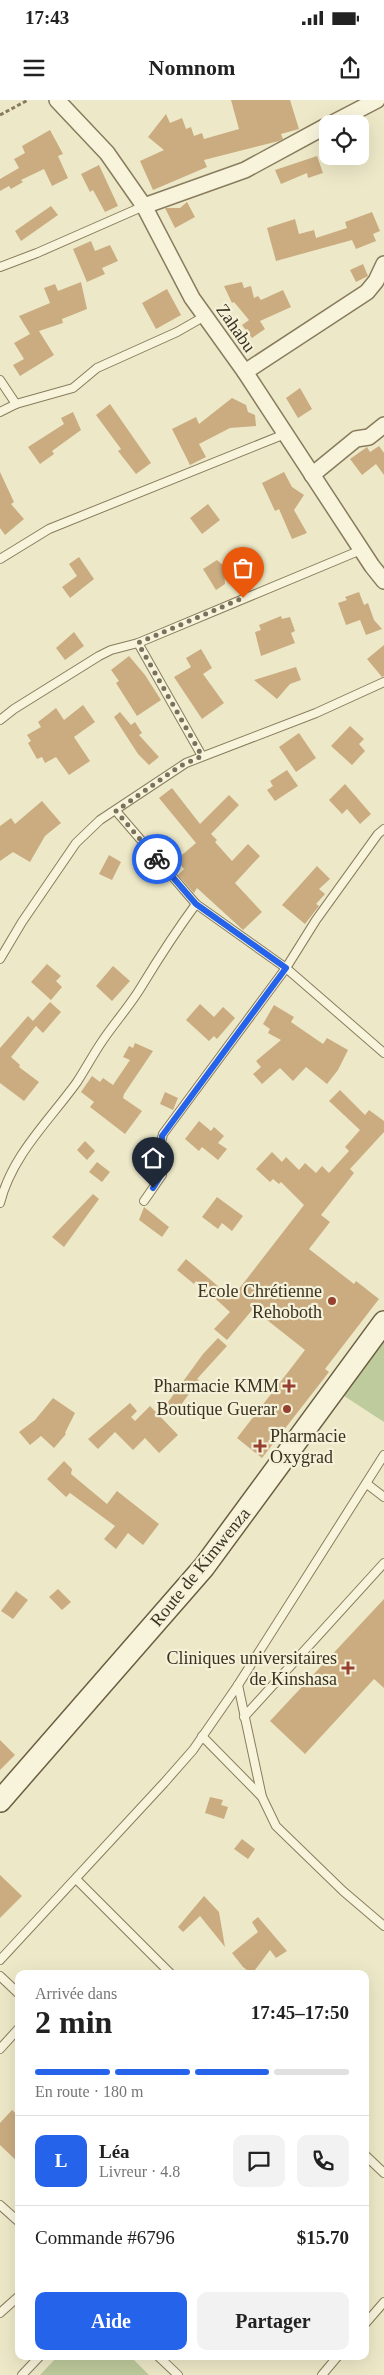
<!DOCTYPE html>
<html lang="fr">
<meta charset="utf-8">
<style>
body{margin:0;font-family:"Times New Roman",serif;background:#f2f2f2;color:#222;height:100vh;display:flex;flex-direction:column;font-size:19px;white-space:nowrap}
*{box-sizing:border-box;margin:0}
p{font-size:16px;color:#767676}
.icon{flex:none;width:28px;height:28px;fill:none;stroke:currentColor;stroke-width:2;stroke-linecap:round;stroke-linejoin:round}
.map{position:relative;flex:1;overflow:hidden}
.panel{position:absolute;left:15px;top:1870px;width:354px;height:390px;display:flex;flex-direction:column;background:#fff;border-radius:10px;box-shadow:0 5px 20px #0002}
.panel>*{flex:none}
.fabs{position:absolute;left:319px;top:15px;display:grid;gap:10px}
.fabs a{display:grid;place-items:center;width:50px;height:50px;border-radius:10px;background:#fff;box-shadow:0 5px 20px #0002;font-size:25px}
.pin{position:absolute;display:grid;place-items:center;width:42px;height:42px;color:#fff;margin:-51px -21px;border-radius:50% 50% 50% 0;rotate:-45deg;box-shadow:0 0 5px #0007}
.pin .icon{rotate:45deg}
.courier{position:absolute;display:grid;place-items:center;width:50px;height:50px;margin:-25px;border:4px solid #2563eb;border-radius:50%;background:#fff;color:#222;box-shadow:0 1px 6px #0007}
.head em{font-style:normal;font-weight:700}
.head div{display:flex;flex-direction:column-reverse}
.head{display:flex;align-items:center;justify-content:space-between;height:85px;padding:0 20px}
h1{font-size:32px;font-weight:700;line-height:38px}
.bar{display:grid;grid-template-columns:repeat(4,1fr);gap:8px 5px;align-content:center;height:60px;padding:0 20px}
.bar i{height:6px;border-radius:4px;background:#e0e0e0}
.bar .on{background:#2563eb}
.bar p{grid-column:span 4}
.line{display:flex;align-items:center;gap:12px;padding:0 20px;border-top:1px solid #e0e0e0}
.line div{flex:1}
.round{display:grid;place-items:center;flex:none;width:52px;height:52px;border-radius:10px;background:#f2f2f2}
.primary-button{display:flex;gap:10px;margin-top:auto;padding:10px 20px}
.primary-button a{flex:1;height:58px;border-radius:10px;background:#2563eb;color:#fff;font-size:20px;font-weight:700;line-height:58px;text-align:center}
.primary-button a+a{background:#f2f2f2;color:#222}
.status{display:flex;justify-content:space-between;align-items:center;height:35px;padding:0 25px;background:#fff;direction:ltr}
.status svg{height:14px;fill:currentColor}
header{display:flex;justify-content:space-between;align-items:center;height:65px;padding:0 20px;background:#fff;font-size:22px;font-weight:700}
.map>svg:first-child{display:block}
</style>
<div class="status"><b>17:43</b><svg viewBox="0 0 49 12"><path d="M0 12V9h3v3zM5 12V6h3v6zM10 12V3h3v9zM15 12V0h3v12zM26 1h20v11H26zM47 4h2v5h-2z"/></svg></div>
<header><svg class="icon" aria-label="menu" viewBox="0 0 24 24"><path d="M4 6h16M4 12h16M4 18h16"/></svg>Nomnom<svg class="icon" aria-label="share" viewBox="0 0 24 24"><path d="M12 15V3M7 8l5-5 5 5M5 13v7h14v-7"/></svg></header>
<div class="map">
<svg width="384" height="2275" viewBox="0 0 384 2275">
<rect width="100%" height="100%" fill="#ede9c8"/>
<!-- green -->
<g fill="#becb9c">
<polygon points="384,1222 384,1322 335,1290"/>
<polygon points="58,2256 130,2256 149,2275 40,2275"/>
</g>
<!-- building -->
<g fill="#caac80">
<polygon points="231,0 290,0 299,29 281,34 283,39 279,41 204,60 207,67 153,90 140,61 164,50 148,37 166,14 170,23 182,18 186,29 191,27 194,36 202,33 204,39 239,29"/>
<polygon points="50,30 63,54 58,56 68,78 52,86 44,69 21,80 23,82 11,89 9,86 0,91 0,79 19,68 14,59 25,53 22,46"/>
<polygon points="317,56 323,73 308,78 307,73 281,84 275,70"/>
<polygon points="99,65 118,106 105,112 93,90 90,92 81,74"/>
<polygon points="187,102 195,117 175,128 165,108 180,108"/>
<polygon points="51,106 58,115 21,141 15,131"/>
<polygon points="372,112 380,131 373,134 376,141 356,149 352,140 276,161 267,128 295,119 299,134 314,130 316,138 347,128 345,122"/>
<polygon points="91,141 95,151 110,145 118,161 102,168 105,174 87,182 73,149"/>
<polygon points="363,164 368,176 356,182 350,170"/>
<polygon points="81,182 87,209 62,219 63,223 39,231 54,255 20,276 13,265 24,259 14,243 30,234 19,216 50,203 44,188 55,184 58,191"/>
<polygon points="242,182 244,188 251,186 254,198 258,196 261,200 283,190 291,207 260,221 265,229 252,238 242,225 249,220 234,202 232,203 224,186"/>
<polygon points="167,189 181,215 156,229 142,203"/>
<polygon points="300,288 312,309 298,318 286,298"/>
<polygon points="232,298 246,305 248,312 255,315 256,326 230,328 199,344 206,357 190,365 172,329 196,317 199,324"/>
<polygon points="110,304 151,363 136,374 118,351 121,349 96,315"/>
<polygon points="73,312 81,330 52,351 54,354 40,364 28,347 64,324 61,318"/>
<polygon points="379,346 384,353 384,375 376,364 362,375 350,359 367,347 370,352"/>
<polygon points="0,372 14,402 11,404 24,419 5,435 0,428"/>
<polygon points="284,372 292,387 304,395 294,410 307,433 292,439 279,409 275,411 262,383"/>
<polygon points="208,404 220,420 202,434 190,418"/>
<polygon points="79,457 94,479 70,498 62,487 77,476 69,464"/>
<polygon points="217,460 224,466 225,484 216,490 203,469"/>
<polygon points="359,492 364,505 368,503 374,520 382,529 366,535 360,520 346,525 338,503 347,500 345,497"/>
<polygon points="281,516 282,519 290,517 295,531 291,533 295,543 261,556 255,532 261,530 259,525"/>
<polygon points="74,532 84,546 65,560 56,548"/>
<polygon points="384,545 384,576 382,577 367,559"/>
<polygon points="201,549 212,568 203,574 224,603 202,619 174,577 191,567 186,558"/>
<polygon points="129,556 145,575 161,600 137,616 116,583 119,581 111,570"/>
<polygon points="296,567 301,580 290,584 277,599 254,580"/>
<polygon points="83,605 95,622 74,637 90,661 69,675 56,657 45,663 42,657 37,659 28,643 31,641 27,635 41,627 38,622 56,608 64,620"/>
<polygon points="120,612 131,625 135,622 142,633 139,635 159,657 149,665 138,654 114,617"/>
<polygon points="350,626 364,639 359,644 365,651 352,665 331,646"/>
<polygon points="299,633 316,658 296,672 279,647"/>
<polygon points="287,670 298,686 275,701 267,690 273,686 270,681"/>
<polygon points="345,684 371,714 360,724 347,709 342,714 329,700"/>
<polygon points="172,688 200,724 229,695 239,705 211,734 217,740 215,742 232,761 248,744 260,756 235,783 262,812 243,830 197,788 194,793 178,775 184,769 176,760 196,743 159,698"/>
<polygon points="42,701 61,723 45,736 30,762 13,752 0,761 0,726 11,718 15,724"/>
<polygon points="109,755 121,762 112,780 99,774"/>
<polygon points="317,766 330,779 319,789 325,794 316,804 319,806 305,824 282,805"/>
<polygon points="47,864 61,876 56,881 62,887 51,900 31,882"/>
<polygon points="113,866 130,881 112,901 96,886"/>
<polygon points="50,902 61,912 43,933 36,926 11,957 20,965 19,967 39,982 24,1001 0,983 0,948 28,916 33,921"/>
<polygon points="200,904 214,917 223,907 235,918 217,939 214,936 209,941 186,920"/>
<polygon points="274,905 294,917 291,922 323,944 327,938 348,950 338,970 327,984 306,967 293,981 280,968 262,984 253,974 261,967 256,961 281,940 268,933 270,929 263,924"/>
<polygon points="135,943 153,951 124,994 123,998 142,1011 125,1034 90,1007 94,1002 81,992 92,976 100,982 103,978 113,985 130,960 123,957 129,946 133,948"/>
<polygon points="340,990 365,1015 369,1010 384,1021 384,1032 350,1069 354,1073 321,1115 330,1122 309,1149 354,1184 356,1181 379,1199 325,1269 329,1272 262,1358 237,1338 305,1250 253,1209 227,1240 214,1229 230,1212 196,1181 194,1184 177,1170 186,1159 232,1198 304,1105 281,1082 279,1084 273,1079 270,1082 256,1069 272,1052 282,1062 286,1057 299,1070 305,1063 316,1073 322,1066 329,1073 349,1051 345,1047 360,1030 329,1001"/>
<polygon points="165,992 178,998 173,1010 160,1004"/>
<polygon points="199,1021 211,1031 214,1027 224,1036 218,1043 227,1049 218,1060 202,1047 199,1051 185,1039"/>
<polygon points="85,1041 95,1051 87,1060 77,1050"/>
<polygon points="97,1062 110,1072 102,1082 89,1072"/>
<polygon points="93,1094 99,1099 64,1147 52,1137"/>
<polygon points="217,1097 243,1116 232,1131 222,1123 218,1129 202,1117"/>
<polygon points="144,1107 169,1127 162,1137 139,1120"/>
<polygon points="218,1238 227,1246 197,1279 199,1280 173,1316 163,1309 203,1254"/>
<polygon points="53,1298 75,1313 65,1333 66,1334 54,1348 41,1336 30,1345 19,1332 35,1320"/>
<polygon points="130,1303 137,1311 131,1317 135,1321 150,1306 178,1335 159,1353 145,1338 133,1350 115,1332 98,1349 88,1339"/>
<polygon points="64,1361 72,1369 71,1374 107,1404 117,1391 159,1424 143,1445 128,1433 116,1449 104,1439 115,1426 70,1393 66,1397 47,1379"/>
<polygon points="58,1489 71,1502 62,1510 49,1497"/>
<polygon points="16,1491 28,1500 13,1519 1,1511"/>
<polygon points="384,1499 384,1588 374,1579 305,1654 270,1621"/>
<polygon points="0,1640 15,1655 0,1670"/>
<polygon points="210,1697 223,1700 221,1705 228,1707 224,1719 205,1713"/>
<polygon points="242,1739 255,1749 248,1759 234,1749"/>
<polygon points="0,1775 22,1796 0,1818"/>
<polygon points="204,1796 219,1812 225,1847 200,1816 183,1832 178,1827"/>
<polygon points="258,1817 287,1851 276,1858 270,1850 252,1874 243,1867 232,1853 258,1832 252,1822"/>
<polygon points="12,2010 19,2016 19,2063 0,2045 0,2023"/>
</g>
<g fill="none" stroke-linecap="round" stroke-linejoin="round">
<!-- lane casing -->
<g stroke="#897c5e" stroke-width="10">
<g id="lane">
<polyline points="0,167 37,153 144,106"/>
<polyline points="0,280 16,304"/>
<polyline points="0,312 16,304 73,288 97,268 177,232 205,216"/>
<polyline points="0,459 49,429 285,334"/>
<polyline points="138,543 202,656"/>
<polyline points="0,620 14,609 99,556 111,550 138,543 361,450"/>
<polyline points="116,711 196,804 286,868 384,953"/>
<polyline points="0,859 22,822 76,743 100,720 186,663 316,613 384,582"/>
<polyline points="144,1101 162,1075 161,1042 163,1034 286,868 316,820 378,734 384,729"/>
<path d="M 0,1103 C 12,1055 49,1021 77,982 C 86,968 94,953 103,940 C 116,921 132,903 143,884 C 160,856 177,830 196,804"/>
<polyline points="367,1384 384,1397"/>
<polyline points="238,1585 262,1697 276,1726 343,1791 384,1826"/>
<polyline points="244,1617 384,1463"/>
<polyline points="202,1636 262,1697"/>
<polyline points="76,1779 171,1874"/>
<polyline points="0,1860 164,1683 193,1650 238,1585 384,1355"/>
<polyline points="0,1876 19,1894"/>
<polyline points="0,1949 19,1928"/>
<polyline points="365,2055 384,2073"/>
<polyline points="0,2105 19,2122"/>
<polyline points="0,2213 19,2196"/>
<polyline points="365,2224 384,2202"/>
<polyline points="158,2256 178,2275"/>
<polyline points="22,2275 40,2256"/>
<polyline points="322,2275 338,2256"/>
</g>
</g>
<!-- street casing -->
<g stroke="#897c5e" stroke-width="18">
<g id="street">
<polyline points="57,0 107,53 144,106 192,198 245,272 372,466 384,481"/>
<polyline points="331,24 377,0"/>
<polyline points="144,106 245,70 328,25"/>
<polyline points="245,272 367,192 376,181 384,164"/>
<polyline points="312,375 356,339 369,337 384,325"/>
</g>
</g>
<!-- secondary casing -->
<g stroke="#6b5d41" stroke-width="24">
<polyline id="secondary" points="0,1701 204,1467 384,1222"/>
</g>
<!-- path -->
<polyline stroke="#897c5e" stroke-width="3" stroke-dasharray="4 2.5" stroke-linecap="butt" points="0,15 28,0"/>
<!-- lane -->
<use href="#lane" stroke="#f8f4dc" stroke-width="8"/>
<!-- street -->
<use href="#street" stroke="#f8f4dc" stroke-width="15"/>
<!-- secondary -->
<use href="#secondary" stroke="#f8f4dc" stroke-width="21"/>
</g>
<g fill="none" stroke-linecap="round" stroke-linejoin="round">
<!-- done -->
<polyline stroke="#79715b" stroke-width="5" stroke-dasharray="0 9" points="157,759 116,711 180,666 202,656 138,543 243,498"/>
<!-- route -->
<polyline stroke="#2563eb" stroke-width="6" points="153,1088 163,1072 162,1036 286,868 196,804 157,759"/>
</g>
<!-- markers -->
<g fill="#964130" stroke="#f5f1d8" stroke-width="2">
<circle cx="332" cy="1201" r="5"/>
<path d="M286.5 1278.5h5v5h5v5h-5v5h-5v-5h-5v-5h5z"/>
<circle cx="287" cy="1309" r="5"/>
<path d="M257.5 1338.5h5v5h5v5h-5v5h-5v-5h-5v-5h5z"/>
<path d="M345.5 1560.5h5v5h5v5h-5v5h-5v-5h-5v-5h5z"/>
</g>
<g text-anchor="middle" dominant-baseline="central" stroke-width="4.5" stroke-linejoin="round" paint-order="stroke">
<!-- street labels -->
<g font-size="18" fill="#3a3121" stroke="#f5f1d8">
<text transform="translate(236 228) rotate(55)">Zahabu</text>
<text transform="translate(200 1467) rotate(-51)">Route de Kimwenza</text>
</g>
<!-- poi labels -->
<g font-size="18" fill="#3a3121" stroke="#f5f1d8" text-anchor="end">
<text x="322" y="1191">Ecole Chrétienne<tspan x="322" dy="21">Rehoboth</tspan></text>
<text x="279" y="1286">Pharmacie KMM</text>
<text x="277" y="1309">Boutique Guerar</text>
<text x="270" y="1336" text-anchor="start">Pharmacie<tspan x="270" dy="21">Oxygrad</tspan></text>
<text x="337" y="1558">Cliniques universitaires<tspan x="337" dy="21">de Kinshasa</tspan></text>
</g>
</g>
</svg>
<div class="fabs">
<a><svg class="icon" aria-label="locate" viewBox="0 0 24 24"><circle cx="12" cy="12" r="6"/><path d="M12 2v4M12 18v4M2 12h4M18 12h4"/></svg></a>
</div>
<div class="pin" style="left:243px;top:498px;background:#ea580c"><svg class="icon" aria-label="bag" viewBox="0 0 24 24"><path d="M5 8h14l-1 12H6zM9 8a3 3 0 0 1 6 0"/></svg></div>
<div class="pin" style="left:153px;top:1088px;background:#1f2937"><svg class="icon" aria-label="home" viewBox="0 0 24 24"><path d="M3 11l9-7 9 7M6 9v11h12V9"/></svg></div>
<div class="courier" style="left:157px;top:759px"><svg class="icon" aria-label="bike" viewBox="0 0 24 24"><circle cx="6" cy="16" r="4"/><circle cx="18" cy="16" r="4"/><path d="M6 16l4-8h5l3 8M10 8l3 8H6M13 5h3"/></svg></div>
<section class="panel">
<div class="head"><div><h1>2 min</h1><p>Arrivée dans</p></div><em>17:45–17:50</em></div>
<div class="bar"><i class="on"></i><i class="on"></i><i class="on"></i><i></i><p>En route · 180 m</p></div>
<div class="line" style="height:90px"><b class="round" style="background:#2563eb;color:#fff">L</b><div><b>Léa</b><p>Livreur · 4.8</p></div><a class="round"><svg class="icon" aria-label="chat" viewBox="0 0 24 24"><path d="M4 5h16v11H9l-5 4z"/></svg></a><a class="round"><svg class="icon" aria-label="phone" viewBox="0 0 24 24"><path d="M5 4h4l2 5-3 2q2 4 5 5l2-3 5 2v4C11 20 4 13 5 4z"/></svg></a></div>
<div class="line" style="height:65px"><div>Commande #6796</div><b>$15.70</b></div>
<div class="primary-button"><a>Aide</a><a>Partager</a></div>
</section>
</div>
